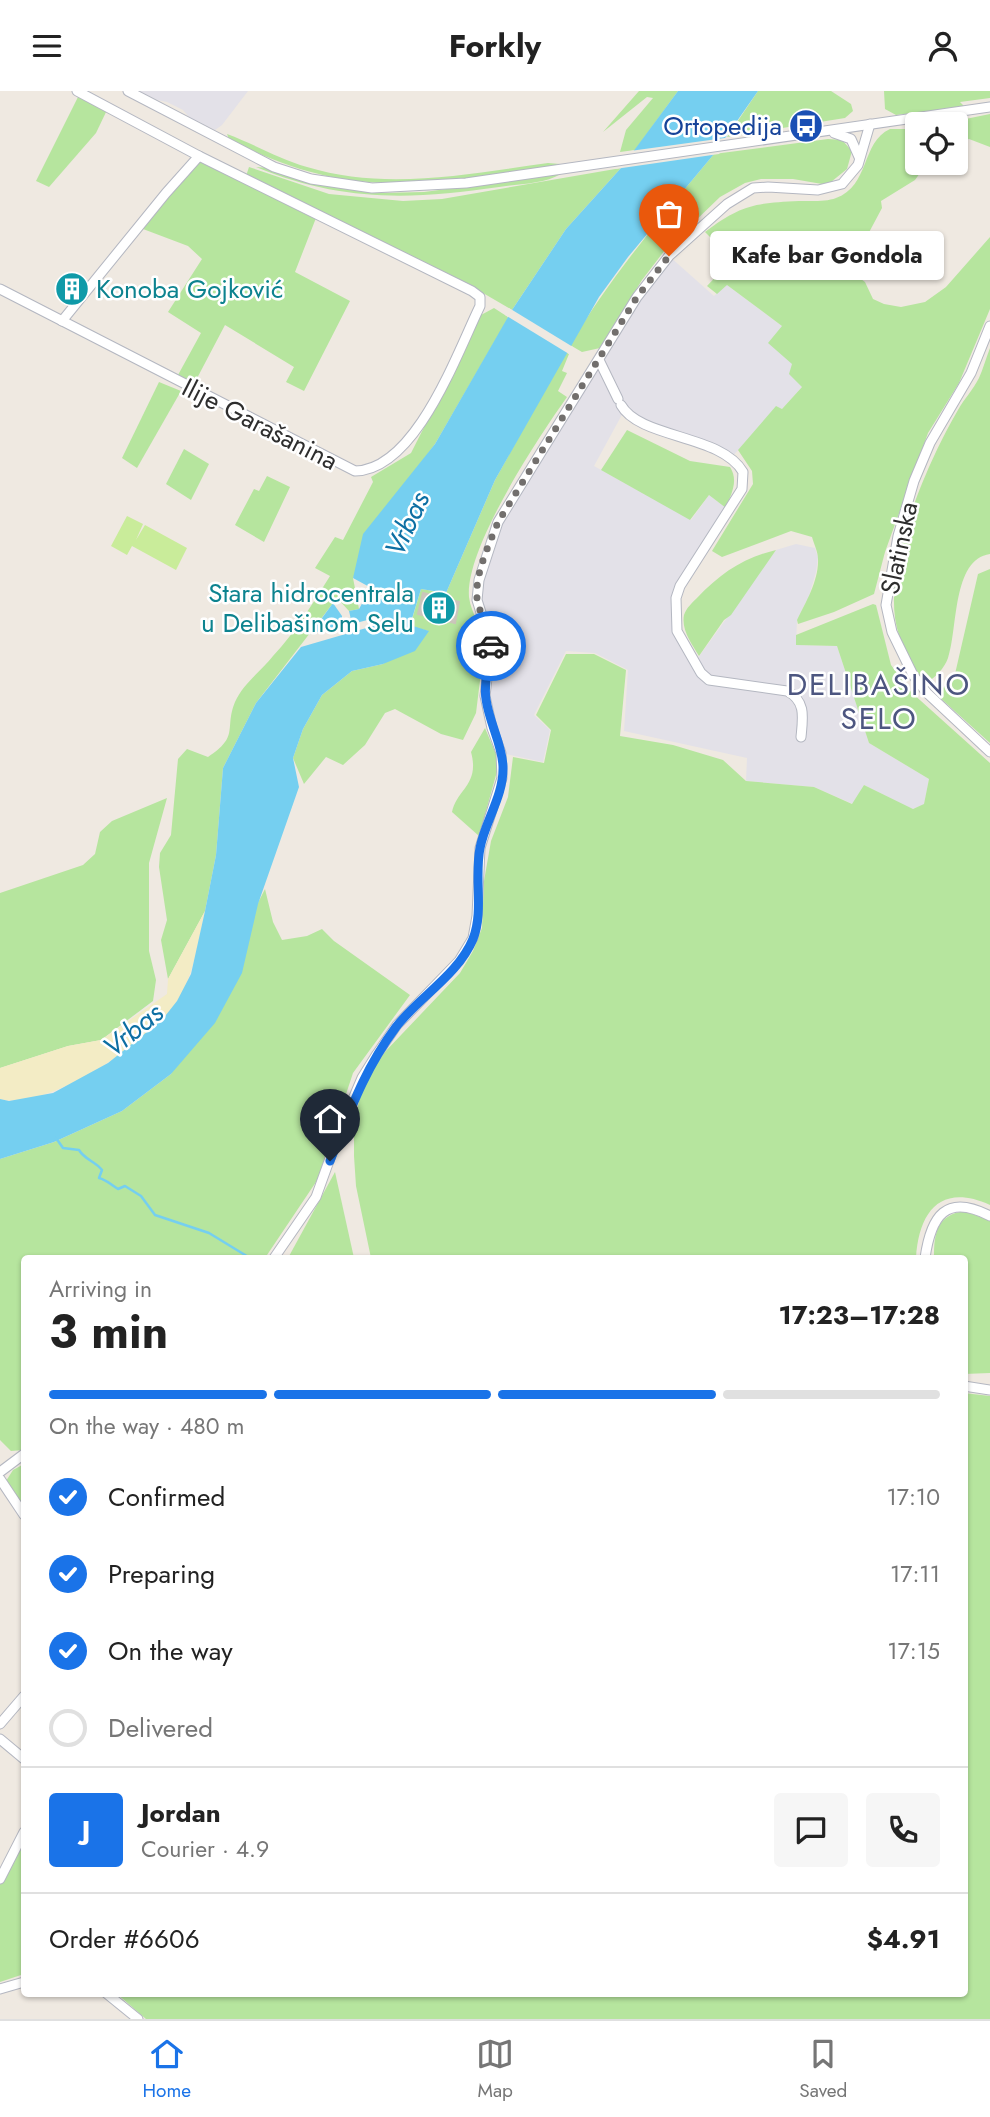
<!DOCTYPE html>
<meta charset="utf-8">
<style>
body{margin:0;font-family:Jost,sans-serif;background:#f6f6f6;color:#222;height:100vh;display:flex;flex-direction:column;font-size:26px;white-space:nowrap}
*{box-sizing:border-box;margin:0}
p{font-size:23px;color:#767676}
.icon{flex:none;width:38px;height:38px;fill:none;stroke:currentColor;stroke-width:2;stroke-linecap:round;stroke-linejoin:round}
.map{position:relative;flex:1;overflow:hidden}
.side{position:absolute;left:21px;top:1164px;width:947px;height:742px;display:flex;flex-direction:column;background:#fff;border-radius:7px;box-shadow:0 2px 5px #0004}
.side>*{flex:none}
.controls{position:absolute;left:905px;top:21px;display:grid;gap:14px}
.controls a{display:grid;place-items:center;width:63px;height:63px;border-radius:7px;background:#fff;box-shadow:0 2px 5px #0004;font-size:35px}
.pin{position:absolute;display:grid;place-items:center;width:60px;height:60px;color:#fff;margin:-72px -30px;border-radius:50% 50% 50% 0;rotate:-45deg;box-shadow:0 0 7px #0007}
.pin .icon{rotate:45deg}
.courier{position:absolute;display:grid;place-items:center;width:70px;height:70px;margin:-35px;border:5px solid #1a73e8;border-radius:50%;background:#fff;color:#222;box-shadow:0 2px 9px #0007}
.bubble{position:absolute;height:49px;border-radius:7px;background:#fff;box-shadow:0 2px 5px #0004;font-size:23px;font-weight:700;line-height:49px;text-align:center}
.head em{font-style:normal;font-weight:700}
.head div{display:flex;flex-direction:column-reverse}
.head{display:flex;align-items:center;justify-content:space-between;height:119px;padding:0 28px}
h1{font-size:46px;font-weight:700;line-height:52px}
.bar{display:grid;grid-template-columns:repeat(4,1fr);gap:10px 7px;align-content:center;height:84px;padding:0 28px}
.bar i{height:9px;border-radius:5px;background:#e0e0e0}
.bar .active{background:#1a73e8}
.bar p{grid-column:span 4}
.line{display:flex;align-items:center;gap:18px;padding:0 28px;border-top:2px solid #e0e0e0}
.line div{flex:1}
.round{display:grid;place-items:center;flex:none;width:74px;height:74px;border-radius:7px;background:#f6f6f6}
ol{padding:0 28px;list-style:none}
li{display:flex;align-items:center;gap:21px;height:77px}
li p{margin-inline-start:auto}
li .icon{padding:7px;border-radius:50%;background:#1a73e8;color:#fff;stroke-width:4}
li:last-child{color:#767676}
li i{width:38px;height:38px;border:4px solid #e0e0e0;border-radius:50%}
header{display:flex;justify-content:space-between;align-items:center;height:91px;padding:0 28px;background:#fff;font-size:32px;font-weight:700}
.tabs{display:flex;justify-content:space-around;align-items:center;height:98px;border-top:2px solid #e0e0e0;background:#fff;font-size:19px;color:#767676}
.tabs a{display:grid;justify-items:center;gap:4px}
.tabs .active{color:#1a73e8}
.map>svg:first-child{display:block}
</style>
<header><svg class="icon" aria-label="menu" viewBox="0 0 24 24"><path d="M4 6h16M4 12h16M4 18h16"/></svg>Forkly<svg class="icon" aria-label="person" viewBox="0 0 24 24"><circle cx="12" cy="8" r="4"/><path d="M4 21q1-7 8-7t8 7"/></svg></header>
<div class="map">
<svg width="990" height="1928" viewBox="0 0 990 1928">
<rect width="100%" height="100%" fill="#efe9e1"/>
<!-- industrial -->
<g fill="#e3e1e8">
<polygon points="139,0 248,0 222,34 215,39 190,27 183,19 167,11 157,9"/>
<polygon points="669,165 714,205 726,193 782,235 802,296 782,318 776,316 732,366 624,320 594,375 691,429 709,404 729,419 680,495 677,538 695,571 776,459 796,453 815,457 818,466 816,481 809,505 797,529 796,554 837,555 869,652 929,688 924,714 912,718 864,694 853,713 814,696 746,690 747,667 624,640 628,579 595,562 566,560 534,624 550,639 543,671 501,662 487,620 493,556 477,509 498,431 603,263"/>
</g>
<!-- green -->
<g fill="#b6e59e">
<polygon points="639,0 678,0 635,59 620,61 626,39 653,7 647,6 603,41"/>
<polygon points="758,0 831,0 851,13 853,20 845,27 727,46"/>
<polygon points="884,0 990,0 990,7 960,11 965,16 896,24 885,18"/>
<polygon points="79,4 107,19 96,42 49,96 36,90"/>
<polygon points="990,23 990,56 969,48 956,51 956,33 941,33"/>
<path d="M 890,38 L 917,38 L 917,72 L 927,72 L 915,89 L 881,110 L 882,117 L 849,179 L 865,191 L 873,208 L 884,213 L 901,216 L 925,211 L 946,196 L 990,146 L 990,218 L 959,292 L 928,342 L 885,461 L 874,503 L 834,521 L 798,533 L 797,529 C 806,511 819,489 818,468 C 818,461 814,453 812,446 L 791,440 L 722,466 L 712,460 L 753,393 L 752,380 L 738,359 L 776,315 L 782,318 L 802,296 L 789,283 L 792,273 L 768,252 L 782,235 L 727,194 L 717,203 L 707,195 L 724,177 L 717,168 L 725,161 L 705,141 C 741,114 755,112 799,110 C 810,110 826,111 836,107 C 870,95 861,51 890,38 Z"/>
<path d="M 227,43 C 254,53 279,68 307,76 C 386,100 468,83 548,72 L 560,73 C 534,80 506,82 480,86 C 382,99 318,94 229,48 Z"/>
<path d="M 828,48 L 842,49 L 852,60 L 847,78 L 831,91 L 822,93 L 793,88 L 761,88 L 745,92 L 720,106 L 665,159 L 642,189 L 600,257 L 582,261 L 570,254 C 611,185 662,125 714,63 Z"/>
<polygon points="203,70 316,127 295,181 350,210 304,300 286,291 294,276 225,234 194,293 178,284 201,242 168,221 202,168 188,155 143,138 196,73"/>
<polygon points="249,76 329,103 403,110 442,108 621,77 566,138 512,219 483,202 246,85"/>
<path d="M 256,76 L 270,77 L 335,96 L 381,102 L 424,101 L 561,83 C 544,93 518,93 499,96 C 410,109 341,111 256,76 Z"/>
<path d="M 494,217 L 508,226 L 507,229 L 435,353 L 401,399 L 353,487 L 359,518 L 349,520 L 337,507 L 256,612 L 223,677 L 216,764 L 205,820 L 168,888 L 161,849 L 167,829 L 159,776 L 160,762 L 171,744 L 178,668 L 187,658 L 208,666 C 240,645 224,638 235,611 C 243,593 261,580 273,565 C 295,542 313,512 330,485 L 315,477 L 335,446 L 343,449 L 373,391 L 371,386 L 411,362 L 481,224 Z"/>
<path d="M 990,257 L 990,463 C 952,468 958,538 948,567 C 944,578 936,585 927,592 L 921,587 C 913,573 904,559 899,544 C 878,483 927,372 958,319 C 964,308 973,299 979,287 C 983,278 986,267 990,257 Z"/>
<path d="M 566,261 L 569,263 L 562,280 L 567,282 L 558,300 L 567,306 C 538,347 465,457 469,506 C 471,524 485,539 484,557 L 476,622 L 463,649 L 441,643 L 395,618 L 385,622 L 365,654 L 343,674 L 326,666 L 304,693 L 293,667 L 303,638 L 322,604 L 352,580 L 383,573 L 428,540 L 410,535 L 421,498 L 446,502 L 495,389 Z"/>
<polygon points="159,291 181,300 137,377 122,367"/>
<path d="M 627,339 L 690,370 L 730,376 C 739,390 731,403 726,417 L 709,404 L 690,429 L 601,379 Z"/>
<polygon points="184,358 209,373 191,409 166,393"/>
<polygon points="267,385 290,396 264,451 235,434 254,398 259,400"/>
<path d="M 776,459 L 731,524 L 724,529 L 699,565 C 692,553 681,539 684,524 C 686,517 693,511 697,507 C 721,482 743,467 776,459 Z"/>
<polygon points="990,478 990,652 937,604 955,583 978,483"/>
<path d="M 873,513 L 876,514 L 891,574 L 911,601 L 990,672 L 990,1114 C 941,1092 919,1120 916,1167 L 371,1167 L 356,1095 L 354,1065 L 354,1034 L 362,996 L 382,964 L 460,882 L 473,860 L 482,837 L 484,790 L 491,750 L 508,706 L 513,666 L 544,672 L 551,639 L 536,624 L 566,563 L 594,563 L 626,579 L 620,645 L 673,654 L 723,669 L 746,690 L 814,696 L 852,713 L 864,694 L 913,718 L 924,713 L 929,688 L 869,652 L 837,555 L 796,554 L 796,544 Z"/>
<path d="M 485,637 L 496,663 L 498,677 L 479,745 L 452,721 C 457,698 480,694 471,661 Z"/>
<polygon points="167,707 149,772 149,860 156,889 153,910 101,949 68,955 0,977 0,802 83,774 95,763 100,741 112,730"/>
<polygon points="265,798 273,831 282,849 307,845 322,838 334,850 410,904 353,982 318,1088 265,1167 24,1167 24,1359 11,1360 0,1349 0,1068 54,1051 122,1020 171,983"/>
<polygon points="335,1081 354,1167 288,1167"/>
<path d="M 965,1120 L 990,1130 L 990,1282 L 964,1283 L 964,1167 L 934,1167 C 934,1141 937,1124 965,1120 Z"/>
<polygon points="964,1302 990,1305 990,1928 146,1928 116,1902 964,1902"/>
<polygon points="24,1373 24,1419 6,1390 13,1379"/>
<polygon points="24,1748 24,1883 0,1891 0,1793"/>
</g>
<!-- sand -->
<path fill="#f3ecc5" d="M 205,820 C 198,850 195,880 179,907 C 156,947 48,1021 0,1008 L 0,977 L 68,955 L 101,949 L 167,903 L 168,888 Z"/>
<!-- pitch -->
<polygon fill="#c9ec9a" points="127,425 143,433 136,449 145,434 187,457 176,479 132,455 127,464 111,455"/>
<!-- water -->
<g fill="#75cff0">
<polygon points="678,0 758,0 714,63 628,166 599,206 495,389 446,502 421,498 410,534 429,540 415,560 383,573 352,580 322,604 303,638 293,667 299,696 258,813 242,882 215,932 171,983 122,1020 54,1051 0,1068 0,1008 9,1010 53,1002 108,972 162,929 177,910 191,883 205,820 216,764 223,677 256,612 301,556 380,533 382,528 379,526 352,533 349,520 359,518 365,507 379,509 386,505 353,487 363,443 435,353 512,219 566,138 621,77"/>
<polygon points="333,512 342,525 342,537 311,542"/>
</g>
<!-- pier -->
<g fill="#efe9e1">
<polygon points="732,46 719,63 615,78 630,60"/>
<polygon points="509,217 573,256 569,263 505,224"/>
</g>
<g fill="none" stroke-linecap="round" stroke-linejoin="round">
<!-- stream -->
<path stroke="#75cff0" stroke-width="2.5" d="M 56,1047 L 63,1057 L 79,1059 C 85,1069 95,1070 102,1079 L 99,1087 C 107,1089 111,1094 118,1098 L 125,1095 L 141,1105 L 155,1124 L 209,1142 L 250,1167"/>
</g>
<!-- building -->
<polygon fill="#cbc7bf" stroke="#cbc5ba" stroke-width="2" points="423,502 459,511 455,532 418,523"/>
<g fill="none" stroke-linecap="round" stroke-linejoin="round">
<!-- minor casing -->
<g stroke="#b4b7c1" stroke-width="11">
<g id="minor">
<polyline points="128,0 274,76 311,88 372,97 466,92 990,16"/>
<polyline points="834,42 851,48 859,66"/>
<path d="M 0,198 L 355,380 C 416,379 457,262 480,215 L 480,206 L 472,200 L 199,65 L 77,0"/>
<polyline points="62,230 166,102 199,65"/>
<polyline points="990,235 971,282 930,352 914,390 898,445 886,514 892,541 913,584 927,602 990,661"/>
<polyline points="599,269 618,308"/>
<path d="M 621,314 C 640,348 721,343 743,381 L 742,398 L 680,495 L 676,507 L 677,540 L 701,582 L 709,589 L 787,600 C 806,610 803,626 801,646"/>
<polyline points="274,1167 316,1106 342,1034 362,987 377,963 397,934 459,870 473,847 477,825 480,757 502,687 501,662 492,637 485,605 491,553 477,509 479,489 498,431 637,206 669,165 727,113 753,97 768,96 818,99 842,93 858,74 870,33"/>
<path d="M 925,1167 C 931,1125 946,1102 990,1125"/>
<polyline points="964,1295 990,1299"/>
<polyline points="0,1381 24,1363"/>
<polyline points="0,1388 24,1424"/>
<polyline points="0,1633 24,1605"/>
<polyline points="0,1648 24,1668"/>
<polyline points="0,1788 24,1741"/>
<polyline points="0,1898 24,1891"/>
<polyline points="106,1902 138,1928"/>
</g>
</g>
<!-- minor -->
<use href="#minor" stroke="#fff" stroke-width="9"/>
</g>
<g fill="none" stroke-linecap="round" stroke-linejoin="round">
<!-- done -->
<path stroke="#726f6d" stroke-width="7" stroke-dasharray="0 12.6" d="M 491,555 C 490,538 479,523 477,507 C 475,482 489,454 498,431 L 637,206 L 669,165"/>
<!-- route -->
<path stroke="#1a73e8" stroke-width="9" d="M 330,1070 C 350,1020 364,979 396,936 C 419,906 458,884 473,848 C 484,820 474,787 480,757 C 485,730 504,705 503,675 C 502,653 489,631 486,608 C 483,591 490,573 491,555"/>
</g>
<!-- icons -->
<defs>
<g id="bus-disc" transform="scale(1.75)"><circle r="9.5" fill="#1a4fb4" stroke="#fff"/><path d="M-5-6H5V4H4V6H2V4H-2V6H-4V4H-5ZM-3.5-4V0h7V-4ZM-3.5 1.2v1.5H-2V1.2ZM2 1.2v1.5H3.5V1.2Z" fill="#fff"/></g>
<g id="building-disc" transform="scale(1.75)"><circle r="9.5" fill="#0f9aa8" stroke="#fff"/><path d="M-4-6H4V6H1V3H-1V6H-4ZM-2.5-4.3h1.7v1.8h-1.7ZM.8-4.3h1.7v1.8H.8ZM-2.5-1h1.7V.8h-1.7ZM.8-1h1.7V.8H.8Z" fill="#fff"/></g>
</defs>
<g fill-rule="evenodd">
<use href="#bus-disc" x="806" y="35"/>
<use href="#building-disc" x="72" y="198"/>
<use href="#building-disc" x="439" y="517"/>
</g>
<g text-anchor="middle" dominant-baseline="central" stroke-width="5" stroke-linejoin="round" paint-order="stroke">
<!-- transit labels -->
<g font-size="26" fill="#164399" stroke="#fff" text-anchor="end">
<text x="782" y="35">Ortopedija</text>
</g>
<!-- culture labels -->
<g font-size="26" fill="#0d838f" stroke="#fff" text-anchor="start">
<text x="96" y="198">Konoba Gojković</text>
<text x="414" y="502" text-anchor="end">Stara hidrocentrala<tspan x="414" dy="30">u Delibašinom Selu</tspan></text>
</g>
<!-- street labels -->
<g font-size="26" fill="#2e2e2e" stroke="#fff">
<text transform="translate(260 333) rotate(27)">Ilije Garašanina</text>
<text transform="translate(899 457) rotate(-78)">Slatinska</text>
</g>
<!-- water labels -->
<g font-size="28" font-style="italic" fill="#0d6fa3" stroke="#fff">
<text transform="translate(407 433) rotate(-65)">Vrbas</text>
<text transform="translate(133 939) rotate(-39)">Vrbas</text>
</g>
<!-- quarter labels -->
<g font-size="30" letter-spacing="2" fill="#4d5680" stroke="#fff">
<text x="879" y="593">DELIBAŠINO<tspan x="879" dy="34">SELO</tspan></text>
</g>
</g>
</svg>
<div class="controls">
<a><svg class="icon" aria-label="locate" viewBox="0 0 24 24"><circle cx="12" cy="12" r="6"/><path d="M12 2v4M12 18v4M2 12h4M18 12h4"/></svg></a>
</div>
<div class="pin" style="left:669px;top:165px;background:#ea580c"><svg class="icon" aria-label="bag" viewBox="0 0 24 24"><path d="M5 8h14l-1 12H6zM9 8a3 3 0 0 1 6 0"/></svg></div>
<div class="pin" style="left:330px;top:1070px;background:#1f2937"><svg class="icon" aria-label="home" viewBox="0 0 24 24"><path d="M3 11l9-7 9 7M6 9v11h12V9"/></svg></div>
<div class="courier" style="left:491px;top:555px"><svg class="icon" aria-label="car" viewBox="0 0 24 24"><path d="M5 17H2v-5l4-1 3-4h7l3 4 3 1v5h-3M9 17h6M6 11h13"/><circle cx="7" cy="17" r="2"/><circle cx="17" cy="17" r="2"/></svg></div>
<div class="bubble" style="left:710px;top:140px;width:234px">Kafe bar Gondola</div>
<section class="side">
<div class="head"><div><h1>3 min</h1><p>Arriving in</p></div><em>17:23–17:28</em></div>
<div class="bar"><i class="active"></i><i class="active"></i><i class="active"></i><i></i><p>On the way · 480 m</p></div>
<ol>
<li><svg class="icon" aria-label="check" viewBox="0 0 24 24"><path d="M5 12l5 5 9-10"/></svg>Confirmed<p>17:10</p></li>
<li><svg class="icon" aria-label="check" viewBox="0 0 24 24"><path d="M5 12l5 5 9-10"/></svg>Preparing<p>17:11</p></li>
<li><svg class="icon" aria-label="check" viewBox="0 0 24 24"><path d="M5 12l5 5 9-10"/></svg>On the way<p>17:15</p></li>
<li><i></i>Delivered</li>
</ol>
<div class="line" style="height:126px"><b class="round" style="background:#1a73e8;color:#fff">J</b><div><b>Jordan</b><p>Courier · 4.9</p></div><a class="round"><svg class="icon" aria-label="chat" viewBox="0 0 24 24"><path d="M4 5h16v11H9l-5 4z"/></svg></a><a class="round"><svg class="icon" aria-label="phone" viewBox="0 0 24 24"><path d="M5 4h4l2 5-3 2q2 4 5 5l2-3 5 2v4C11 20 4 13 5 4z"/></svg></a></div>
<div class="line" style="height:91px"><div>Order #6606</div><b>$4.91</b></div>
</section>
</div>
<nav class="tabs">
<a class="active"><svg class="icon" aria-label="home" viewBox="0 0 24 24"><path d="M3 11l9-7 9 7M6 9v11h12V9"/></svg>Home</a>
<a><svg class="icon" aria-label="map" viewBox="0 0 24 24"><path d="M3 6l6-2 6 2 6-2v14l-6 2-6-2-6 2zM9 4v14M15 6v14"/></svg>Map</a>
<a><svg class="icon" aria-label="saved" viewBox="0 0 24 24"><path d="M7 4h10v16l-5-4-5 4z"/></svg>Saved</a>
</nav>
